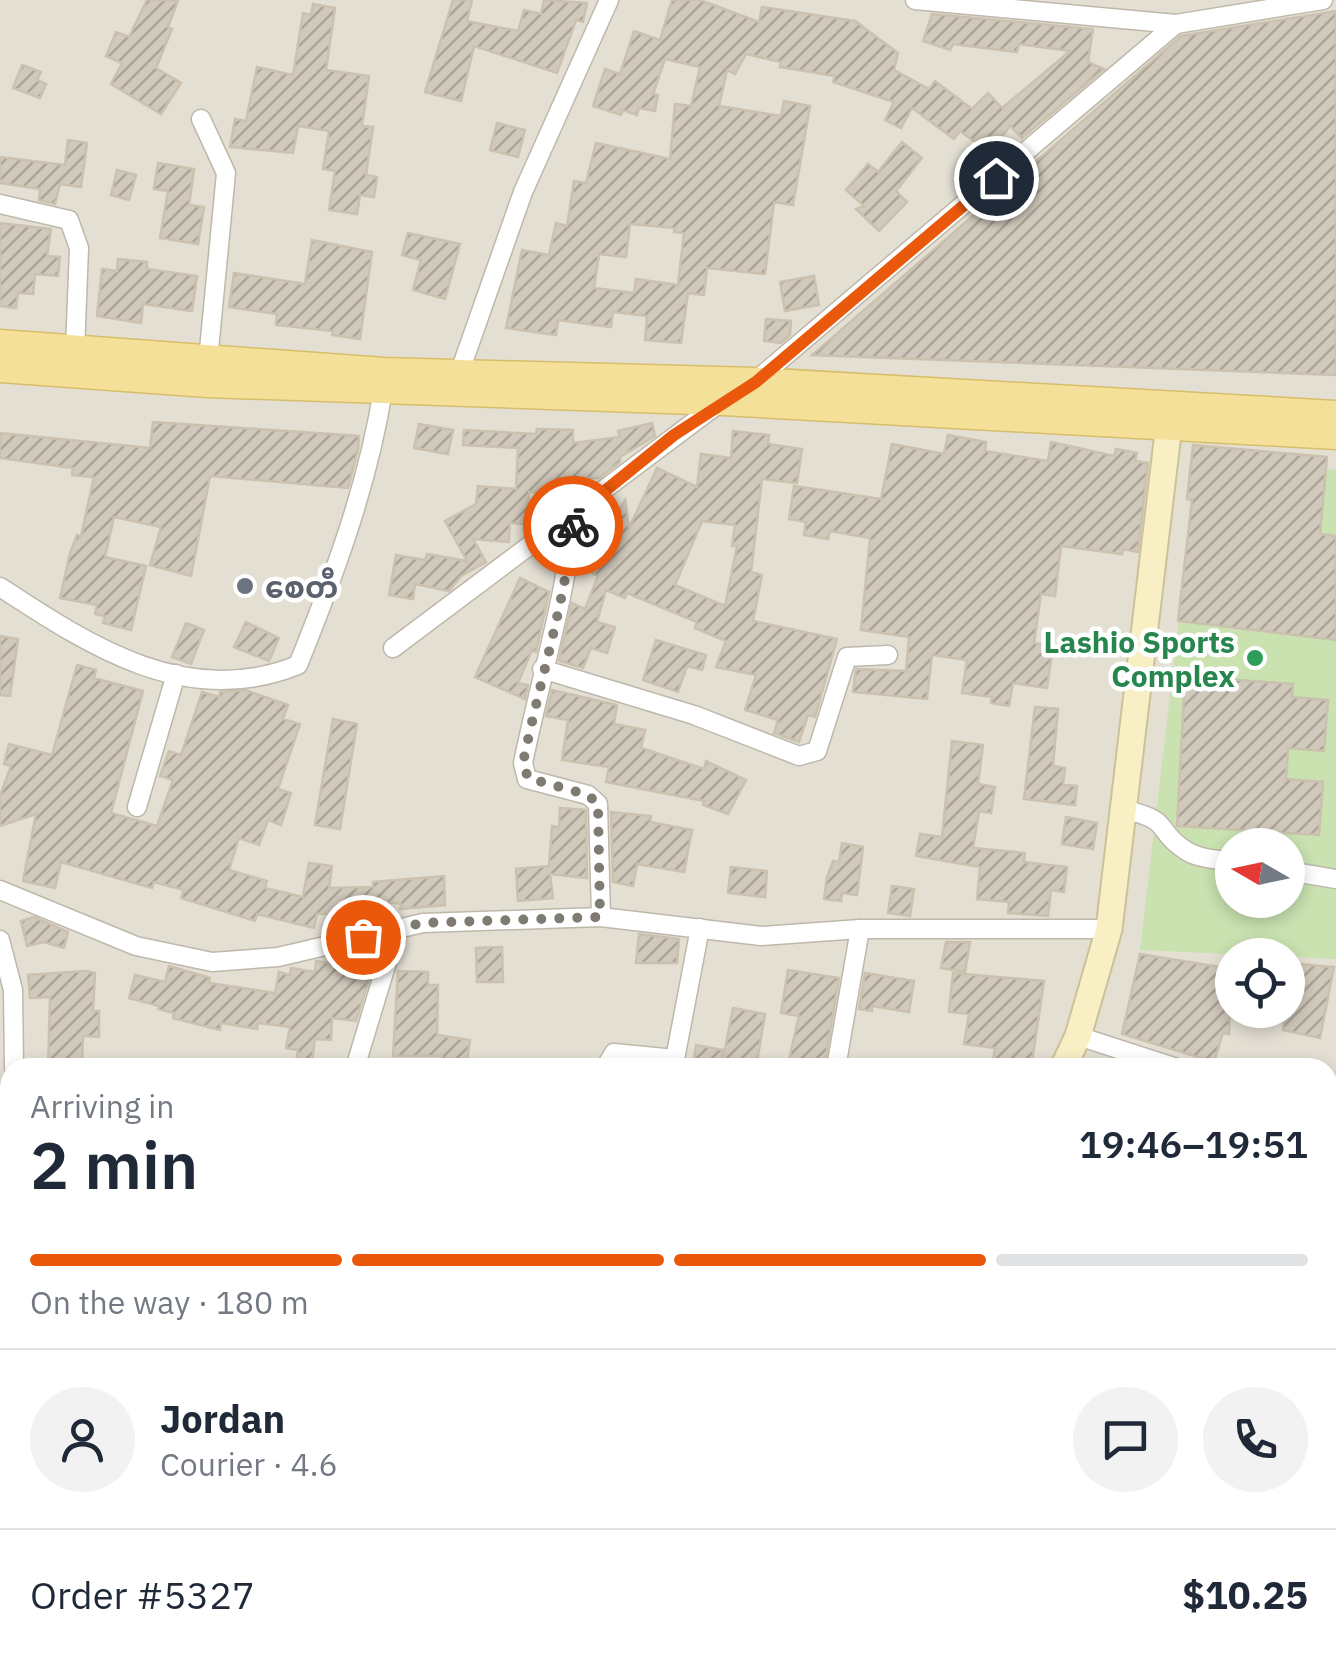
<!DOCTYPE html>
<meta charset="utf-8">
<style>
body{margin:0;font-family:"IBM Plex Sans","Noto Sans Myanmar",sans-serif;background:#f2f2f3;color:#1f2937;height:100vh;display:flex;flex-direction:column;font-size:38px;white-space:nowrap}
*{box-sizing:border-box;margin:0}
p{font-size:32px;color:#747a83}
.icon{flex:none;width:55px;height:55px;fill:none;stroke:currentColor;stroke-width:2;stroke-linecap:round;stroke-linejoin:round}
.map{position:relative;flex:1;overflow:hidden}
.sheet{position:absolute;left:0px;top:1058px;width:1338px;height:622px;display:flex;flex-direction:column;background:#fff;border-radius:30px 30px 0 0;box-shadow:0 5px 15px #0003}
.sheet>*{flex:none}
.needle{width:65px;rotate:279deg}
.controls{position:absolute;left:1215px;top:828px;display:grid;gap:20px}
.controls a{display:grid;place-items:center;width:90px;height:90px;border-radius:50%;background:#fff;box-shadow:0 5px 15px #0003;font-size:50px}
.pin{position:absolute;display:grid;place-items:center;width:85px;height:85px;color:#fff;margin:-42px;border:5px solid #fff;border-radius:50%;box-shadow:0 2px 10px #0007}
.courier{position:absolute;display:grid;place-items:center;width:100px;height:100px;margin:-50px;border:8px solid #ea580c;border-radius:50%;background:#fff;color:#222;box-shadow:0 2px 12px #0007}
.headline em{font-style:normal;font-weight:600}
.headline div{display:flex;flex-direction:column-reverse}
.headline{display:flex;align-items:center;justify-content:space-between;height:170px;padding:0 30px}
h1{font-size:65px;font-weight:600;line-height:75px}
.bar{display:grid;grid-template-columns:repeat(4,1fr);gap:15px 10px;align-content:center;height:120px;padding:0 30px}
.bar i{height:12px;border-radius:8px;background:#e0e1e3}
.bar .current{background:#ea580c}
.bar p{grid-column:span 4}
.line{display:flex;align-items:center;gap:25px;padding:0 30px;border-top:2px solid #e0e1e3}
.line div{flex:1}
.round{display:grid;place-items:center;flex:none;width:105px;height:105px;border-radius:52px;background:#f2f2f3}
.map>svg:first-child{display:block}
</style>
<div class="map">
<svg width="1336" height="1679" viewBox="0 0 1336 1679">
<defs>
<pattern id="building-hatch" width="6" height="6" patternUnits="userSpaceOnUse" patternTransform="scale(2.5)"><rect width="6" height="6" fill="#d1c9bb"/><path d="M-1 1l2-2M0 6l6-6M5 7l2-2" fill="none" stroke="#aba499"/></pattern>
</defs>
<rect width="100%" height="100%" fill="#f0ede4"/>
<!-- residential -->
<path fill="#e4dfd3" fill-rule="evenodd" d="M 0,0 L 1336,0 L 1336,1679 L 0,1679 ZM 1232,845 L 1288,845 L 1288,900 L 1232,900 ZM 1232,955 L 1288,955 L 1288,1010 L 1232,1010 ZM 10,1068 L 1328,1068 L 1328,1670 L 10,1670 Z"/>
<!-- pitch -->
<path fill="#c9e2b0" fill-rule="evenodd" d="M 1198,459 L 1336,470 L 1336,959 L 1140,950 ZM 1232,845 L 1288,845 L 1288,900 L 1232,900 Z"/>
<!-- building -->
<g fill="url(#building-hatch)" stroke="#cbc1af" stroke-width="2.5" fill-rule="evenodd">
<polygon points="147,0 178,0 168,27 172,29 156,68 181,83 161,114 111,84 122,63 106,56 116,32 129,37"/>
<polygon points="453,0 472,0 467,21 518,31 524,10 541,14 544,0 587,3 583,22 576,20 557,73 474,46 461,101 425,92"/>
<path d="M 672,0 L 700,0 L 759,22 L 762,7 L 855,21 L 898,53 L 894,70 L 929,89 L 935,81 L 972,109 L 988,93 L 1002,108 L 1070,51 L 1019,44 L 1017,52 L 953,44 L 950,50 L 923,41 L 932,14 L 1093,29 L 1088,62 L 1104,69 L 1022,138 L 1010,126 L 990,153 L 960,131 L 954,139 L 912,108 L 901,128 L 885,120 L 894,102 L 833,82 L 835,76 L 780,67 L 781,62 L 746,54 L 735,74 L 727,70 L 719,106 L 781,116 L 784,101 L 810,106 L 793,205 L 774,202 L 765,274 L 707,268 L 704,295 L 688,293 L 681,343 L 645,340 L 647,316 L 613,312 L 611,327 L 558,320 L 556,335 L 506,328 L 522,250 L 549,255 L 556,223 L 567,226 L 574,181 L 586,183 L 596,143 L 670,159 L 675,104 L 691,106 L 700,67 L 665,59 L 653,94 L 658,95 L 655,111 L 639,108 L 637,115 L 623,110 L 621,115 L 593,106 L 605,69 L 620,74 L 634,31 L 660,40 ZM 630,224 L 675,228 L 674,232 L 684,233 L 678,285 L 636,279 L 634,293 L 594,288 L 599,254 L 626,257 Z"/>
<polygon points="313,4 335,8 326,70 369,76 362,126 373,127 366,175 377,177 374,197 360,195 357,214 329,210 335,171 323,169 329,131 298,126 293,153 230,147 235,119 246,121 257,67 293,75 303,13 311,15"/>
<polygon points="1336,11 1336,375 812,355 1181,36"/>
<polygon points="22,65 41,72 37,80 46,84 40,98 13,88"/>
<polygon points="497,123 525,130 518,157 490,150"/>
<polygon points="68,140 87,143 81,187 60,184 55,204 39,200 40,189 0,183 0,157 65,165"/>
<polygon points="902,142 922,158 896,191 907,202 879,231 856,209 864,206 846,190 868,164 878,172"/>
<polygon points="158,163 194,169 189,205 204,207 198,244 160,238 168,191 154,189"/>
<polygon points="117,170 136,175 129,200 111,195"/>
<polygon points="0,223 51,229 47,256 60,257 58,276 35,274 33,294 18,293 16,308 0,306"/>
<polygon points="408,233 460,244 445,299 413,290 421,260 402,255"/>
<polygon points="312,240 372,252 360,339 332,335 333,331 276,325 277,314 229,307 234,273 305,284"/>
<polygon points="118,259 147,262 147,269 197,276 192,311 143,304 141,323 97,316 102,269 117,271"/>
<polygon points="814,276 819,305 785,311 780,282"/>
<polygon points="766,319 791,321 790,335 781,343 764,341"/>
<polygon points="153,422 359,436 358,450 348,488 210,476 191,576 150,565 161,527 114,517 105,557 146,566 131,630 103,623 105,616 95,614 97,605 60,598 70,553 77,535 81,536 94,477 72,475 73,468 0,458 0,433 150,448"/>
<polygon points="652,423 655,436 620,457 620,462 599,478 566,478 566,493 529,492 526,524 510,523 509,542 473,539 486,562 461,576 449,591 415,584 413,599 389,595 396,555 425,560 427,554 467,561 445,521 476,504 478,486 516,489 518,448 463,445 464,430 536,434 537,429 573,430 573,443 620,437 618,431"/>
<polygon points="419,424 453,430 448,454 414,448"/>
<path d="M 733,431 L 769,435 L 768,444 L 802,449 L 797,483 L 762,479 L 751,572 L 762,575 L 753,621 L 837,639 L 815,717 L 808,715 L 799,742 L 774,733 L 778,720 L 745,710 L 756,675 L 716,667 L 726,641 L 695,628 L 697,622 L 627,593 L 625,598 L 606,590 L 597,622 L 615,627 L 607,653 L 591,648 L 583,668 L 559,661 L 572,603 L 585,609 L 598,576 L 584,569 L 625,500 L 629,528 L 657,468 L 697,487 L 701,454 L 731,458 ZM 702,521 L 735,525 L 732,546 L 737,546 L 725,606 L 675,585 Z"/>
<polygon points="948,435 986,442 985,451 1048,461 1051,442 1114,456 1116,449 1137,453 1135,461 1148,463 1138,552 1123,549 1122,554 1061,546 1055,596 1041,594 1034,643 1053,646 1047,688 1013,683 1009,706 991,703 992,697 962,693 967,660 932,655 927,699 853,692 856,669 906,671 909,637 861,630 870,538 830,531 828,539 804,535 806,522 789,519 794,486 881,499 892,444 944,454"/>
<polygon points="1193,445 1327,457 1320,534 1336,536 1336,640 1178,621 1192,500 1187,499"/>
<polygon points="520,578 549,592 536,652 532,650 518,683 528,685 525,699 475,677"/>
<polygon points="246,622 279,638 269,661 234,647"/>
<polygon points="186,623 204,630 191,664 172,657"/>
<polygon points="0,636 18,639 10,696 0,695"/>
<polygon points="656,640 706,655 702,670 687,666 678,692 643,680"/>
<polygon points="77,665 96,670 94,678 143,691 111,813 157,826 173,780 160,776 169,751 181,755 202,692 219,697 220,692 245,690 288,705 283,719 300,724 278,789 291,793 281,825 268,820 259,845 239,838 229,870 267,881 265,888 303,897 309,863 332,866 329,888 373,887 373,882 444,876 445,905 400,909 401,904 385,902 384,910 368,914 317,914 314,928 257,914 255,921 181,898 184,890 154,882 152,888 61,862 55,888 23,881 36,814 0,826 0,796 11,766 4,764 9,744 52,755"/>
<polygon points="1185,676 1293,684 1292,697 1328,700 1324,751 1288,748 1286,779 1323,782 1319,835 1177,826"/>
<polygon points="552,690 617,705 614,724 645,730 641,748 704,769 706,761 746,780 728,814 703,805 704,801 606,782 609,767 562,760 568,720 546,716"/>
<polygon points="1035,707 1058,709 1053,766 1065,768 1063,785 1077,786 1075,805 1024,799"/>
<polygon points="333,719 357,724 340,829 315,825"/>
<polygon points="952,741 983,745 978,784 995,787 991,813 979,811 973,848 1025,853 1024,862 1067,867 1064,892 1051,890 1048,916 1008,913 1009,902 977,899 980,867 916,856 920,834 942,837"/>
<polygon points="560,808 586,810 587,878 550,874 553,898 518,901 516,869 549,866 552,826 559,827"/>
<polygon points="611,812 651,816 650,822 692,830 684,872 637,864 633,886 613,882"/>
<polygon points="1066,817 1097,823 1093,849 1062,844"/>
<polygon points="842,843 863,847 857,895 842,893 841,901 824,899 827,877 833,861 839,862"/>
<polygon points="731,867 767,871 765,897 728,893"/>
<polygon points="892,886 914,889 910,916 888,913"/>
<polygon points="34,917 68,932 64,948 44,942 27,946 21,921"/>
<polygon points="639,934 679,939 677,963 636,963"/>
<polygon points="946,942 970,942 965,972 941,968"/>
<polygon points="502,947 503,982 477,982 476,948"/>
<polygon points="1140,954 1232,969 1229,1034 1223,1033 1214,1062 1122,1034"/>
<polygon points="316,961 372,970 356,1021 332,1018 331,1040 315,1039 311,1068 295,1068 298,1050 286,1048 290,1027 258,1023 257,1029 221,1023 220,1030 173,1018 174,1013 158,1009 159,1006 129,998 135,975 165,982 169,966 210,978 209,983 275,993 279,972 290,975 291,968 315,972"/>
<polygon points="1288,963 1334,967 1320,1038 1283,1030"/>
<polygon points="788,970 839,978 824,1068 787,1068 799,1016 781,1013"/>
<polygon points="86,971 95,973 93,1011 99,1011 99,1037 83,1036 82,1068 48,1068 50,997 30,998 28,975"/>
<polygon points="398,971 428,972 428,985 438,985 437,1035 470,1040 466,1068 440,1068 442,1056 393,1056"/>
<polygon points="865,973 914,981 909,1012 872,1006 872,1011 859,1009"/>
<polygon points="953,973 1044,981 1031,1068 992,1068 995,1048 964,1044 969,1014 949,1012"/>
<polygon points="733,1008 765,1014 756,1068 722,1064"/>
<polygon points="696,1045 723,1050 720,1068 693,1065"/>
</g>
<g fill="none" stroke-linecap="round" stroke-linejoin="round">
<!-- street casing -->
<g stroke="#beb8ab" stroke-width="21">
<g id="street">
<polyline points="915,0 1176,24 1323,0"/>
<polyline points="201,119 226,173 208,360"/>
<polyline points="0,204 69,220 79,248 75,351"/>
<polyline points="459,374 523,192 609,0"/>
<polyline points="753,383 1176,24"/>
<path d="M 574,516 C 565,600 540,680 523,763 L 527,779 L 588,795 L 598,804 L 601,917"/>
<path d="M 0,587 C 90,646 187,710 298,665 C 334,576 368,485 383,390"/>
<polyline points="393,648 722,401"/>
<polyline points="542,669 694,715 799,756 817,751 847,657 888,655"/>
<polyline points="137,807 176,674"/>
<path d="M 1126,810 C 1174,821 1154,830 1185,850 C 1198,859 1217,859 1232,862"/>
<polyline points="1288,871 1336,879"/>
<polyline points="0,890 136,946 212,962 278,957 423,923 601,917 761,936 860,929 1109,929"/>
<polyline points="0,940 13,990 14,1068"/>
<polyline points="1078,1036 1177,1068"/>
<polyline points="355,1068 397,929"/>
<polyline points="605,1068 614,1053 675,1059 700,928"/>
<polyline points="836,1068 860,929"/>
<polyline points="0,1094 10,1096"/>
<polyline points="1328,1119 1336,1121"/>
<polyline points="0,1195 10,1189"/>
<polyline points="1328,1513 1336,1515"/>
<polyline points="0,1534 10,1526"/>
<polyline points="358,1670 362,1679"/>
<polyline points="871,1679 873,1673 919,1679"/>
<polyline points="1173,1679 1174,1670"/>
</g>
</g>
<!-- secondary casing -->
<g stroke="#cdc197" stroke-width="29">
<g id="secondary">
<polyline points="1063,1068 1078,1036 1109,929 1171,408"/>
<polyline points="745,1679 749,1670"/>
</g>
</g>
<!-- primary casing -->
<g stroke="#d8bd6a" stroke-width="31">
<g id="primary">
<polyline points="0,344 384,372 755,382 1336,415"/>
<polyline points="0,368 208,383 723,401 1336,435"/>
</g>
</g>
<!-- street -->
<use href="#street" stroke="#fff" stroke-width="18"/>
<!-- secondary -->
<use href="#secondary" stroke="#f9efc5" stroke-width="25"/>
<!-- primary -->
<use href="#primary" stroke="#f5e099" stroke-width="28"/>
</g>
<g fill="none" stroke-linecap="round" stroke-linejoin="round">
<!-- done -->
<path stroke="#7f7b72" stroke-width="10" stroke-dasharray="0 18" d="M 363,937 L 422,923 L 600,917 L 598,804 L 588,795 L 528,778 L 523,763 C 539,684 564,606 573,526"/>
<!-- route -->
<polyline stroke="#ea580c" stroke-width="12" points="573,526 574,516 674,435 756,382 996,178"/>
</g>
<!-- markers -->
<circle fill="#6b7280" stroke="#fff" stroke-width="4" cx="245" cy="586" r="10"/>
<circle fill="#2e9e5b" stroke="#fff" stroke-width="4" cx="1255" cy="658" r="10"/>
<g text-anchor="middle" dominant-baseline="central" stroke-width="9" stroke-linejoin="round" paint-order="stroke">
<!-- worship labels -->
<g font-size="30" font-weight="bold" fill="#5b616d" stroke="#fff" text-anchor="start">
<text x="265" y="586">စေတီ</text>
</g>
<!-- leisure labels -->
<g font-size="30" font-weight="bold" fill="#27864d" stroke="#fff" text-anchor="end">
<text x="1235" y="641">Lashio Sports<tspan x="1235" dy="34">Complex</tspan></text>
</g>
</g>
</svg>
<div class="controls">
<a><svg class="needle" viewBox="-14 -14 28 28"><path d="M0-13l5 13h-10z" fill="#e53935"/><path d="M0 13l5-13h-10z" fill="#747a83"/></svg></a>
<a><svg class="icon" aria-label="locate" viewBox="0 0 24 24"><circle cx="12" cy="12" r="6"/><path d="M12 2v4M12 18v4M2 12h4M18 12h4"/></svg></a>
</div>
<div class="pin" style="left:363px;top:937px;background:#ea580c"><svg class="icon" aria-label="bag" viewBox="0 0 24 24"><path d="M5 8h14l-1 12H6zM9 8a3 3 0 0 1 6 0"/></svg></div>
<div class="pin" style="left:996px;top:178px;background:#1f2937"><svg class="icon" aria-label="home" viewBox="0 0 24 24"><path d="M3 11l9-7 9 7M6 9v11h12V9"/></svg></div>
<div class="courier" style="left:573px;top:526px"><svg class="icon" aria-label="bike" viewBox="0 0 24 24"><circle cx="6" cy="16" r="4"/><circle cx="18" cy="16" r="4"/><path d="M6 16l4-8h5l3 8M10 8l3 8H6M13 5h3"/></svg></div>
<section class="sheet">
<div class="headline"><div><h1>2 min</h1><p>Arriving in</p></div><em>19:46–19:51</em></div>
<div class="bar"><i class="current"></i><i class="current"></i><i class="current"></i><i></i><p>On the way · 180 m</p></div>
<div class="line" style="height:180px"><a class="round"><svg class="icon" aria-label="person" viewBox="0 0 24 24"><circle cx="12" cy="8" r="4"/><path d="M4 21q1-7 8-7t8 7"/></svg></a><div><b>Jordan</b><p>Courier · 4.6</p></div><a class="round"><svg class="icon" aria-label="chat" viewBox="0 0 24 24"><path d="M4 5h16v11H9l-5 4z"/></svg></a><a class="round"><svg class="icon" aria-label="phone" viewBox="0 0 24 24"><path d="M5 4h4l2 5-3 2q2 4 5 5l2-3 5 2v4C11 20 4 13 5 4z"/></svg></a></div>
<div class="line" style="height:130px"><div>Order #5327</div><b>$10.25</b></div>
</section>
</div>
